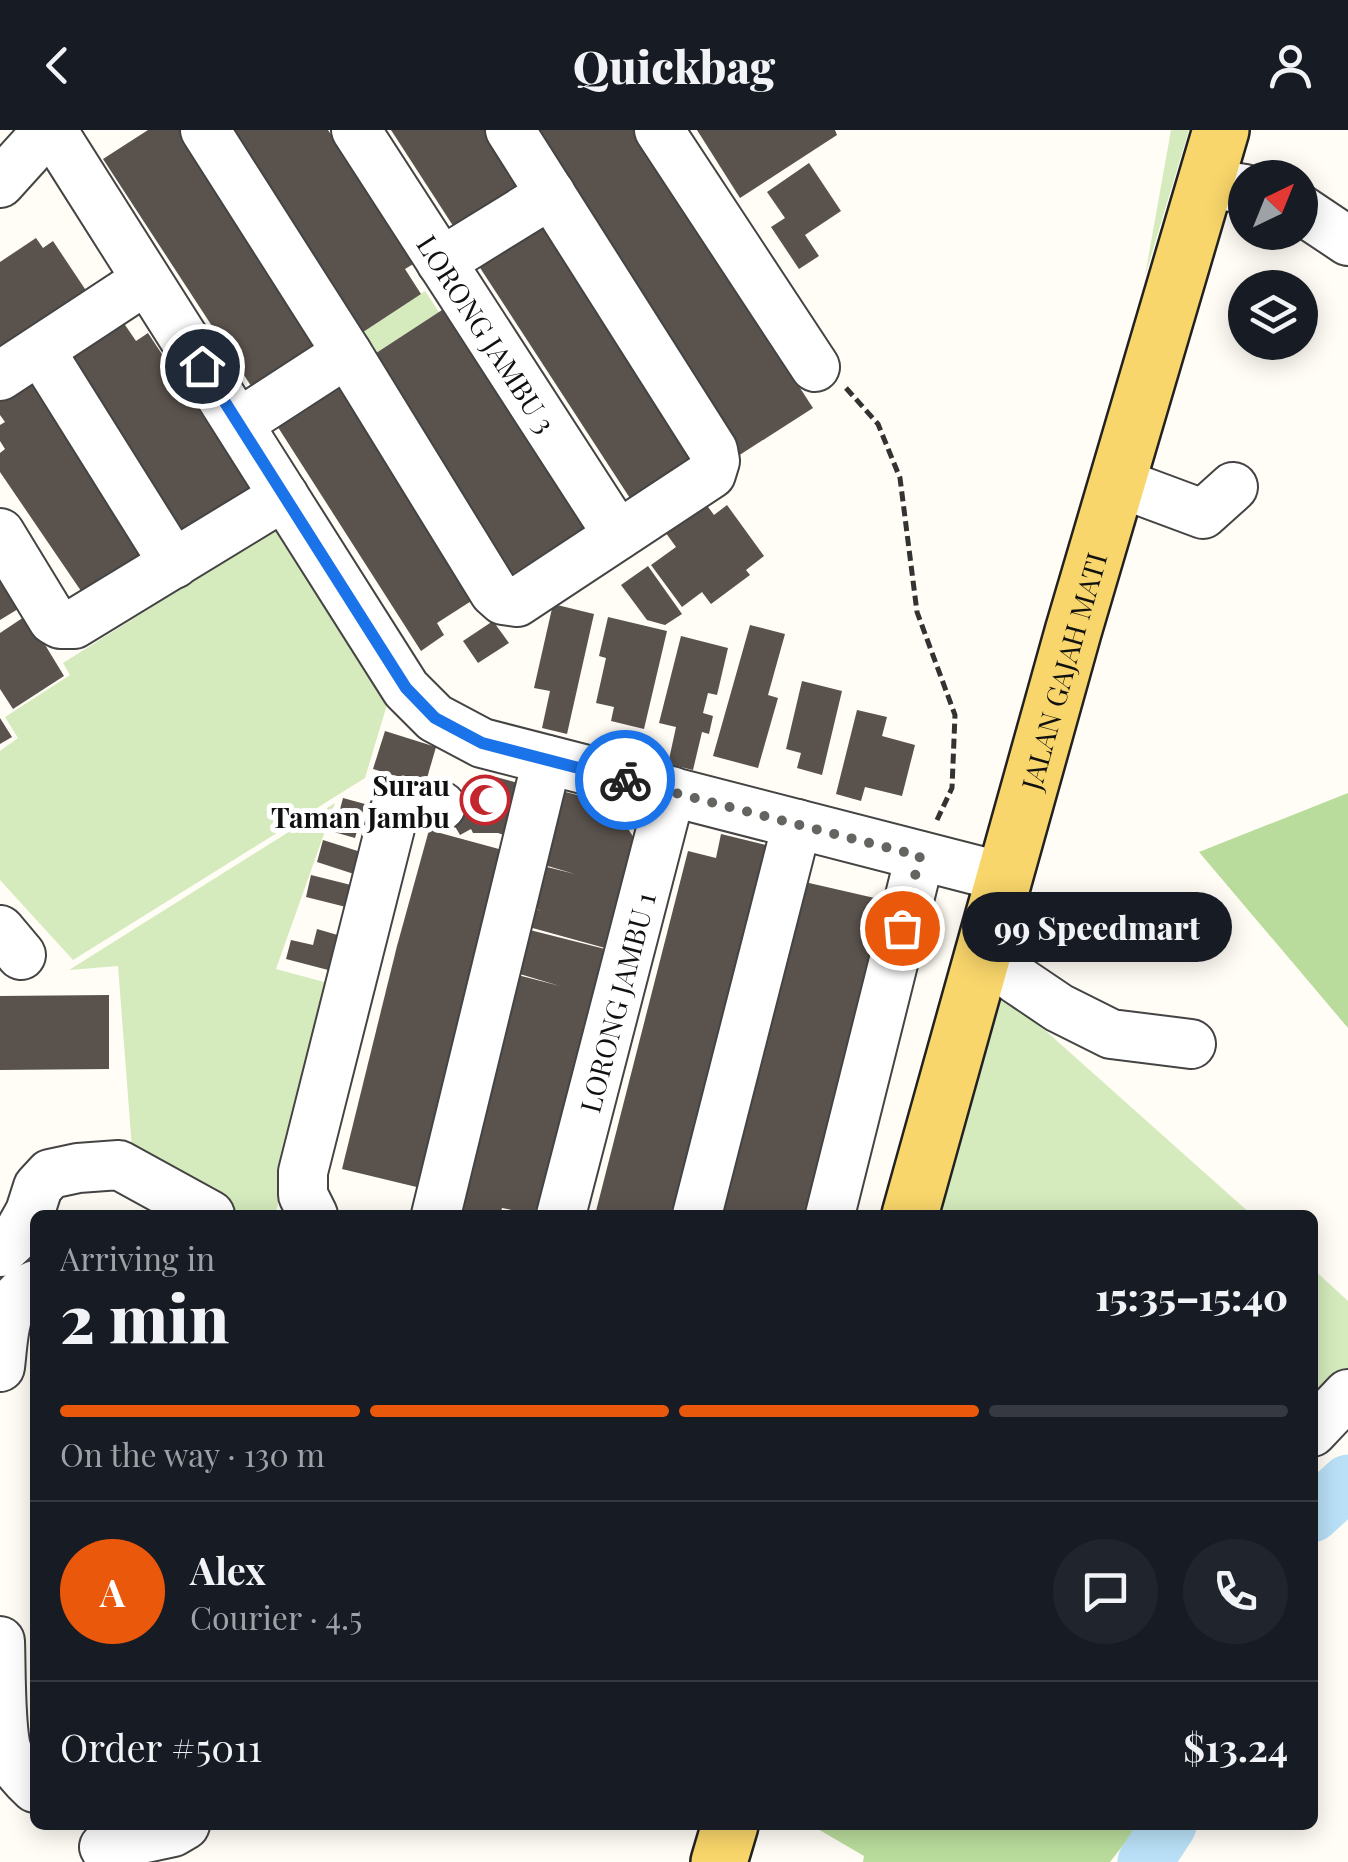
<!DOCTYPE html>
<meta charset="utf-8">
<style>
body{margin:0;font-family:"Playfair Display",serif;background:#20242c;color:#f1f3f6;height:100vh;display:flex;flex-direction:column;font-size:38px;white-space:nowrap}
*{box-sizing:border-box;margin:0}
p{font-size:32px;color:#9ea1a6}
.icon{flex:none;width:55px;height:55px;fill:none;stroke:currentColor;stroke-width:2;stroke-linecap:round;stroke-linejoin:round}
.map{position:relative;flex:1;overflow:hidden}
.side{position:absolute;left:30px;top:1080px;width:1288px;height:620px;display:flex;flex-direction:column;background:#171b24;border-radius:15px;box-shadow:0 5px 25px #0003}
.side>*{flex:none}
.needle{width:65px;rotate:43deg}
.fabs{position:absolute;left:1228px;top:30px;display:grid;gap:20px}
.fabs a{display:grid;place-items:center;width:90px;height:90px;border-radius:50%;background:#171b24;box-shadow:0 5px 25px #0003;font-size:50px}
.pin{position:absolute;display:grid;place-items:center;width:85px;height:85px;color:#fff;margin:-42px;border:5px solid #fff;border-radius:50%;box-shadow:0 2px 10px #0007}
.courier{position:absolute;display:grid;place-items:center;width:100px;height:100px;margin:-50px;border:8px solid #1a73e8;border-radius:50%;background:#fff;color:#222;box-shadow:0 2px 12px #0007}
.bubble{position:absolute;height:70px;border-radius:35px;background:#171b24;box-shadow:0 5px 25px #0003;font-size:32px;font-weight:800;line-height:70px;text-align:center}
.summary em{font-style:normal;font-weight:800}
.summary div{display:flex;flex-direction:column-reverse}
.summary{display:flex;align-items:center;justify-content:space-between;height:170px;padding:0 30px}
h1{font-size:65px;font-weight:800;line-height:75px}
.bar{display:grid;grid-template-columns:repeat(4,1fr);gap:15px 10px;align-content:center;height:120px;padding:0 30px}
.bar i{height:12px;border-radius:8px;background:#363941}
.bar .selected{background:#ea580c}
.bar p{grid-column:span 4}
.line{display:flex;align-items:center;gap:25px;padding:0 30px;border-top:2px solid #363941}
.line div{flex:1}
.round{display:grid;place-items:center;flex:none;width:105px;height:105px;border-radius:52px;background:#20242c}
header{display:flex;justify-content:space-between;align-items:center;height:130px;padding:0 30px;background:#171b24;font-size:45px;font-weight:800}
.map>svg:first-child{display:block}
</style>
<header><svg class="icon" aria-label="back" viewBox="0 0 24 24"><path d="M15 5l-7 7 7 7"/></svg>Quickbag<svg class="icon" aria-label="person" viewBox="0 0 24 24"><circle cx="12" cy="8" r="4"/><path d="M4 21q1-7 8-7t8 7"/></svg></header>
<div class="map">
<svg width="1348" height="1732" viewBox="0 0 1348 1732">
<rect width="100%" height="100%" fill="#fffdf5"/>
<!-- green -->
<g fill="#d5ebbd">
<polygon points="1171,0 1189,0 1145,146"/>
<polygon points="425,161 439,182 367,229 354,208"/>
<polygon points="282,395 389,568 365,648 73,830 0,750 0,621 18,608 5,587 70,545 63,533"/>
<polygon points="335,673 276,839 339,856 275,1085 246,1085 133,1031 118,836 69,840"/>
<polygon points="991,852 1252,1085 934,1085"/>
<polygon points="1313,1139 1348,1171 1348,1249 1313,1282"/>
</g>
<!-- forest -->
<g fill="#b9dc9c">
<polygon points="1348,663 1348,898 1199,722"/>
<polygon points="811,1695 1139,1695 1110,1732 863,1732 864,1726"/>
</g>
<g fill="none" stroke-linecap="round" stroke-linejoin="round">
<!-- river -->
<g stroke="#b9e0f7" stroke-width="55">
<polyline points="1312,1385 1348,1352"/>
<polyline points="1145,1732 1169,1695"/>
</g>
</g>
<!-- building -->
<g fill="#5a524d">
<polygon points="148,0 190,0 324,210 259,268 103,29"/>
<polygon points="216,0 328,0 415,133 405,139 421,164 354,208"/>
<polygon points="391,0 500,0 526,62 459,105"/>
<polygon points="526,0 633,0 813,278 738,326"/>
<polygon points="697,0 835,0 837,5 740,68"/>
<polygon points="809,33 841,81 805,105 819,126 799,139 771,97 785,88 767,62"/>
<polygon points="538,86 706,318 652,353 659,364 637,379 473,127"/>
<polygon points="36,108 43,118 53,111 97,177 0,241 0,132"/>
<polygon points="442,180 584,398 508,447 367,229"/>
<polygon points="121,189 136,211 148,203 261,374 181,413 68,237 71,221"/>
<polygon points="32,247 158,421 94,480 0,342 0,323 5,319 0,311 0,295 5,292 0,285 0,269"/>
<polygon points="336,250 490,459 437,493 444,505 421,521 274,291"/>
<polygon points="703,370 714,385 727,375 764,426 746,440 750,445 711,474 702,462 682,477 651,435 676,417 663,399"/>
<polygon points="648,436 682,484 665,495 647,490 621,455"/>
<polygon points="0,442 23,476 0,490"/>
<polygon points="553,474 594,484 567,604 542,598 550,561 534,558"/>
<polygon points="27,485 64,546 13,579 0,559 0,503"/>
<polygon points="608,487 667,501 644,599 611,591 614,577 596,573 606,528 599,526"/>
<polygon points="493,491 509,513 478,533 463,511"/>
<polygon points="750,495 785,504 768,565 778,568 758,638 713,626"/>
<polygon points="681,506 728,518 717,565 708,563 703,583 713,586 709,604 702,602 693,640 668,634 676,597 659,593"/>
<polygon points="802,551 842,561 822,645 797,638 801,623 786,619"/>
<polygon points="857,580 887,587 882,606 915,615 902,666 865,657 861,671 836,664"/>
<polygon points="0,588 12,607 0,614"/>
<polygon points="385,601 436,617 425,655 373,639"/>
<polygon points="496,647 526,655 520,711 498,703 473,703 471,699 460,705 446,681 460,682 473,659 497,660"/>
<polygon points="554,659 612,674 634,708 605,818 518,794 523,776 542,781 523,775 535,734 575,744 534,732"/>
<polygon points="343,668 365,674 355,708 334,702"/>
<polygon points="429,700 514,723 429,1060 342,1039 397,816"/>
<polygon points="721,704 778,718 687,1085 595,1085 688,721 716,728"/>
<polygon points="323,710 364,723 357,745 317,732"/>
<polygon points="311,745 351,755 346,777 306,767"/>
<polygon points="796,750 892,772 815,1085 732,1085 713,1081"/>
<polygon points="518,797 605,819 537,1085 502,1078 500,1085 461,1085 448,1082 506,842 560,856 506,840"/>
<polygon points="317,799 341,806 332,841 286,829 291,810 313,815"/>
<polygon points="109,865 109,939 0,940 0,866"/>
</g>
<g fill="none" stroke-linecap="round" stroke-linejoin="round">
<!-- minor casing -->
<g stroke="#444" stroke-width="52">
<g id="minor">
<polyline points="52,0 406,559 435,588 482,613 1003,747"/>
<polyline points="205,0 347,223 494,462 503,470 517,472 711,344 715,331 713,320 510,0"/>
<path id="s1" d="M 356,0 L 618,405"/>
<polyline points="659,0 815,237"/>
<polyline points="0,53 48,0"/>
<polyline points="1205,53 1245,59"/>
<polyline points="1300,79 1348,111"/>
<polyline points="441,132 551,64"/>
<polyline points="40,220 174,434"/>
<polyline points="0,246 146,150"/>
<polyline points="239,293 347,223"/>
<polyline points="1117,352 1203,384 1233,357"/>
<polyline points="0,403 53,490 60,494 74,494 284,366"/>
<polyline points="0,800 21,825"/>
<polyline points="985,813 1016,849 1059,878 1111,904 1191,914"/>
<polyline points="313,1085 303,1065 303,1042 394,682 399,672 406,671 441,676"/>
<polyline points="436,1085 547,630"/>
<path id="s2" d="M 561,1085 L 671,661"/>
<polyline points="697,1085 797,694"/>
<polyline points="830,1085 920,726"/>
<polyline points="0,1122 16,1107 30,1082 38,1057 50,1044 78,1038 119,1035 210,1085"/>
<path d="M 0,1237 C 4,1206 2,1168 35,1155"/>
<polyline points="1312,1302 1348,1264"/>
<path d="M 0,1511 C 1,1540 0,1592 6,1618 C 11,1634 23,1647 35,1658"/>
<polyline points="104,1717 173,1702 185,1695"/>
</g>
</g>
<!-- major casing -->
<g stroke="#222" stroke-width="60">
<g id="major">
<path id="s3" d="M 910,1085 L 1073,502 L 1221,0"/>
<polyline points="719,1732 730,1695"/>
</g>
</g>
<!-- path -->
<polyline stroke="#333" stroke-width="5" stroke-dasharray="10 5" stroke-linecap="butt" points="846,258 878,294 900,348 917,482 955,585 952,658 937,690"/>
<!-- minor -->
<use href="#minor" stroke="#fff" stroke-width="48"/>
<!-- major -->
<use href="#major" stroke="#f9d66b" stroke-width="55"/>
</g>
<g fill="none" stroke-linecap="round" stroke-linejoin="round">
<!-- done -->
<polyline stroke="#646461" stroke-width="10" stroke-dasharray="0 18" points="625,650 920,726 902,798"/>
<!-- route -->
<polyline stroke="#1a73e8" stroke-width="12" points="202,236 406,558 435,588 482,613 625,650"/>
</g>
<!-- icons -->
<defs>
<g id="mosque-ring" transform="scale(2.5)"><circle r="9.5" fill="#fff" stroke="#c4262e" stroke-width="1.5"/><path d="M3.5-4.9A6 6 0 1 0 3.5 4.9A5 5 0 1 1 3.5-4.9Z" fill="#c4262e"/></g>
</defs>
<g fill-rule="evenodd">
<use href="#mosque-ring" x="485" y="670"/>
</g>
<g text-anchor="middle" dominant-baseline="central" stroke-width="10" stroke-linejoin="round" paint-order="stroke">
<!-- street labels -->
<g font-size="28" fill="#111" stroke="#fff">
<text stroke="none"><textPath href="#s1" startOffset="242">LORONG JAMBU 3</textPath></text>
<text stroke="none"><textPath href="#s3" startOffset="565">JALAN GAJAH MATI</textPath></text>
<text stroke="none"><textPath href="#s2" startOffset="220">LORONG JAMBU 1</textPath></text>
</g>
<!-- poi labels -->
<g font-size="28" font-weight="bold" fill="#111" stroke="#fff" text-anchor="end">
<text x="450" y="654">Surau<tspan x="450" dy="32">Taman Jambu</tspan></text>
</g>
</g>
</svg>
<div class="fabs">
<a><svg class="needle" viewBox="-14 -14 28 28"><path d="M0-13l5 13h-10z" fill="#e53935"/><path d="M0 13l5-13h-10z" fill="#9ea1a6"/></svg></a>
<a><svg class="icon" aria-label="layers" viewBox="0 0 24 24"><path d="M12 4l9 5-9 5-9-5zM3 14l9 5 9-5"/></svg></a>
</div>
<div class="pin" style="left:902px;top:798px;background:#ea580c"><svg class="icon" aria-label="bag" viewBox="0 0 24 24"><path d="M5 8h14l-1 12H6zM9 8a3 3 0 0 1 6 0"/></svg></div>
<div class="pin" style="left:202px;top:236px;background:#1f2937"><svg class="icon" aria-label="home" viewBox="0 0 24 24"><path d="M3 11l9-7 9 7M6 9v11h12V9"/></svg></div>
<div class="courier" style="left:625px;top:650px"><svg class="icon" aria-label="bike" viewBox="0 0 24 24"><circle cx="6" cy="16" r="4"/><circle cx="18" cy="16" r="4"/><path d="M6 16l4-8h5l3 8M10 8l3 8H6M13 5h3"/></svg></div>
<div class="bubble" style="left:962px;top:762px;width:270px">99 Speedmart</div>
<section class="side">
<div class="summary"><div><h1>2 min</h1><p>Arriving in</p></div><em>15:35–15:40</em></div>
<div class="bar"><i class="selected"></i><i class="selected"></i><i class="selected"></i><i></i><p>On the way · 130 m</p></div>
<div class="line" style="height:180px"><b class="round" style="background:#ea580c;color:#fff">A</b><div><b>Alex</b><p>Courier · 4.5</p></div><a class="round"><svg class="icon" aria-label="chat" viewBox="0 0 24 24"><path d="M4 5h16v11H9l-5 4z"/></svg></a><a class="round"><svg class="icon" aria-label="phone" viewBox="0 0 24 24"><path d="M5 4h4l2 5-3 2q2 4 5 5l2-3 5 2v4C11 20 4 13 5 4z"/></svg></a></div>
<div class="line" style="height:130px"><div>Order #5011</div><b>$13.24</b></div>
</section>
</div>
